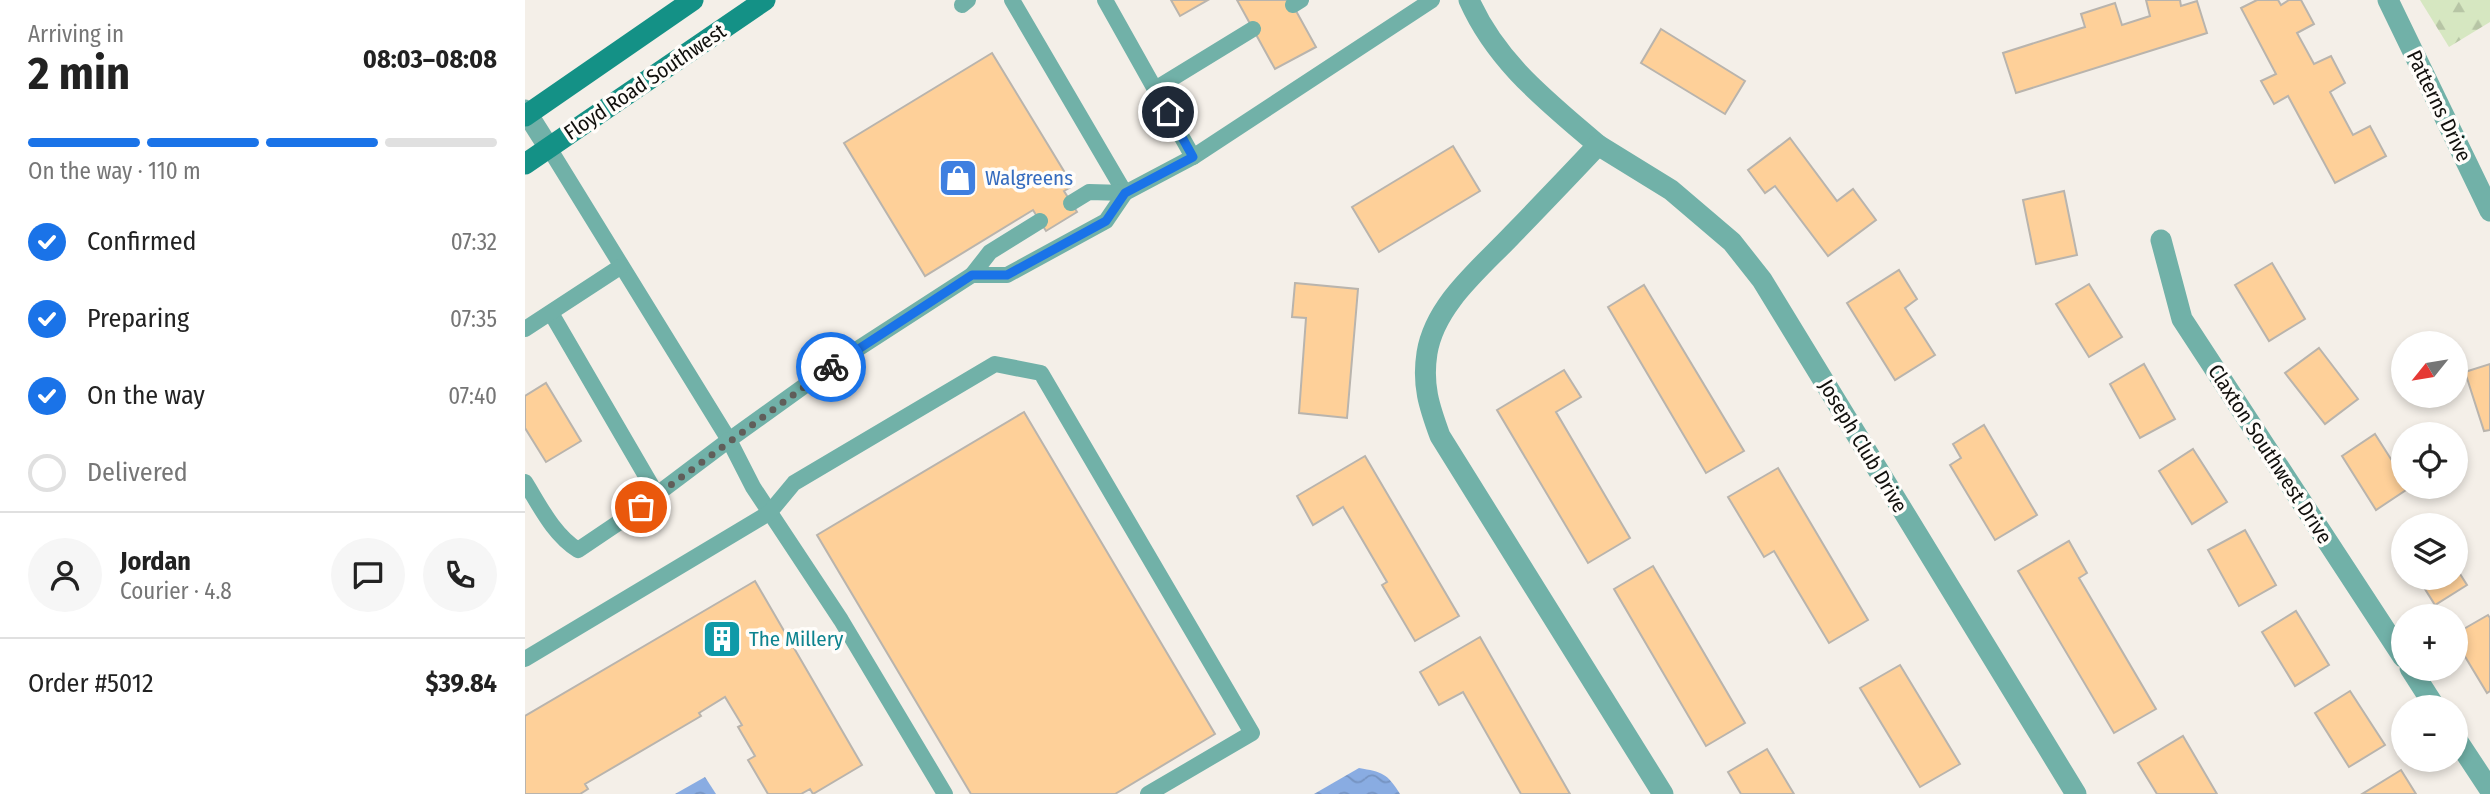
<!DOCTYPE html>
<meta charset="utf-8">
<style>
body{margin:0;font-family:"Fira Sans Condensed",sans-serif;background:#f6f6f6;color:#222;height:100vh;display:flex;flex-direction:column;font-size:26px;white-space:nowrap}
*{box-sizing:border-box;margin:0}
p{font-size:23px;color:#767676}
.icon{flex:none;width:38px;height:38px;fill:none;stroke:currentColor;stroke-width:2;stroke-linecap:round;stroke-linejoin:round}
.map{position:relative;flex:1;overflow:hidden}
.panel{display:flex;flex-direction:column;background:#fff;width:525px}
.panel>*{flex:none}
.needle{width:46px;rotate:240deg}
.controls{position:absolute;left:1866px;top:331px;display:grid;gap:14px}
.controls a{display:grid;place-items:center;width:77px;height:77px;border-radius:50%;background:#fff;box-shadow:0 4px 10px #0003;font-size:35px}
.pin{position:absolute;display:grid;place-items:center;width:60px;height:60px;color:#fff;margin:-30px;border:4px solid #fff;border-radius:50%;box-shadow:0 2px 7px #0007}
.courier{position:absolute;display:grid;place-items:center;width:70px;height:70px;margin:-35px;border:5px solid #1a73e8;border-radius:50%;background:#fff;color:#222;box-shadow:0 2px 9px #0007}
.head em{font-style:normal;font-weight:700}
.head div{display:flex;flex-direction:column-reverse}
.head{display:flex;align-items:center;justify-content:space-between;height:119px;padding:0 28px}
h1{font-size:46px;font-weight:700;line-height:52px}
.bar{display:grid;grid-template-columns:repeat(4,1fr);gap:10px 7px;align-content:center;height:84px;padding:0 28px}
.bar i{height:9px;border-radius:5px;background:#e0e0e0}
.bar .on{background:#1a73e8}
.bar p{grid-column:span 4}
.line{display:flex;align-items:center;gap:18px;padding:0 28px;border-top:2px solid #e0e0e0}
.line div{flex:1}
.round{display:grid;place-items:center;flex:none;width:74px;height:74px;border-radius:37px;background:#f6f6f6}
ol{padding:0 28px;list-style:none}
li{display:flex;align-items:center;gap:21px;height:77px}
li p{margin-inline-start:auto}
li .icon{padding:7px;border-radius:50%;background:#1a73e8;color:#fff;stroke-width:4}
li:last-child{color:#767676}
li i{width:38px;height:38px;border:4px solid #e0e0e0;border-radius:50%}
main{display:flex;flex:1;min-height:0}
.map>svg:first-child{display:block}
</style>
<main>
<section class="panel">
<div class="head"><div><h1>2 min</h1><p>Arriving in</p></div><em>08:03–08:08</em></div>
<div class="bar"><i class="on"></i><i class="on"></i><i class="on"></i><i></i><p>On the way · 110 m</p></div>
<ol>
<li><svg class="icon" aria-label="check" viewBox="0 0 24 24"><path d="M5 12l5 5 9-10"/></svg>Confirmed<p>07:32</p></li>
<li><svg class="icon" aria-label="check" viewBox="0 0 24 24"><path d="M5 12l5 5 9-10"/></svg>Preparing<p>07:35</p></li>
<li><svg class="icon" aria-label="check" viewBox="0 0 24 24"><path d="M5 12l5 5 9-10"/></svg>On the way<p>07:40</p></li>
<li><i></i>Delivered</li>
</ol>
<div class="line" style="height:126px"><a class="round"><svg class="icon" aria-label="person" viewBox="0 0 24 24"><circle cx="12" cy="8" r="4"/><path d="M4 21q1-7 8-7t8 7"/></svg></a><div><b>Jordan</b><p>Courier · 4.8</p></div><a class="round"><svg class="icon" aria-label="chat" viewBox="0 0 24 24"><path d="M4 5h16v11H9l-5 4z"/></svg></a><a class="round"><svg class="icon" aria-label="phone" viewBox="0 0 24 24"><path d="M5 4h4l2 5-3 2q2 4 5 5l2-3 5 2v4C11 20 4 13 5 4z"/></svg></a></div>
<div class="line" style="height:91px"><div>Order #5012</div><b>$39.84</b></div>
</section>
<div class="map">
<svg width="1965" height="794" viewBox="0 0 1965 794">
<defs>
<pattern id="forest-firs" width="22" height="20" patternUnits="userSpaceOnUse" patternTransform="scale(1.75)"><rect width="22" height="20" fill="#d6e7c1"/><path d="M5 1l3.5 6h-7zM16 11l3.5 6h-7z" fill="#b7c5a5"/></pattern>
<pattern id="water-waves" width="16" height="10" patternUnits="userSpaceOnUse" patternTransform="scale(1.75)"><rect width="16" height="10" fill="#89ace2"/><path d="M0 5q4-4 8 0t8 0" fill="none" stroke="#7593c1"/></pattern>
</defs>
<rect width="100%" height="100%" fill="#f4efe8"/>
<!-- forest -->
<polygon fill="url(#forest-firs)" points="1895,0 1965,0 1965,22 1924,47"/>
<!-- water -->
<g fill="url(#water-waves)">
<path d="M 834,768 C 857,772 862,773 875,794 L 789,794 Z"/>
<polygon points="180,777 191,794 150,794"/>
</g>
<!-- building -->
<g fill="#fed099" stroke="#b9b4ad" stroke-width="2">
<polygon points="646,0 683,0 655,16"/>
<polygon points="712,0 765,0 791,47 750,69"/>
<polygon points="1621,0 1655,0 1656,6 1672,1 1682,33 1491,93 1478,53 1560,27 1556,14 1590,3 1597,25 1625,16"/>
<polygon points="1732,0 1753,0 1756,5 1764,0 1776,0 1789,24 1772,33 1789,64 1806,56 1820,83 1805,92 1828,135 1845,126 1861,156 1810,183 1763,96 1749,104 1736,81 1751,74 1716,8"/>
<polygon points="1136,29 1220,81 1200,114 1116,63"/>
<polygon points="467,53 548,186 539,191 552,212 521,231 508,210 400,276 319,143"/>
<polygon points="1265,138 1312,201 1328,189 1351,220 1303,256 1250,186 1240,193 1223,170"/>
<polygon points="928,146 955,191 854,252 827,207"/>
<polygon points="1539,191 1552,255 1511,264 1498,200"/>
<polygon points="1747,263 1780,319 1744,341 1710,285"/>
<polygon points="1374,270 1392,299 1380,308 1410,355 1370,380 1322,303"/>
<polygon points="770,283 833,289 822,418 774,413 781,318 767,317"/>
<polygon points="1564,284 1597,337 1564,357 1531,304"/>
<polygon points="1119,285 1219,451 1181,473 1083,307"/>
<polygon points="1794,348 1833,399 1800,424 1760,373"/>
<polygon points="1619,364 1650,419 1615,438 1585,384"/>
<polygon points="1965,364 1965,430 1959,431 1940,372"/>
<polygon points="1039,370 1056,397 1031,412 1105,538 1063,563 972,410"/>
<polygon points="21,383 56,441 21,462 0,428 0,396"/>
<polygon points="499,412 690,734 590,794 446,794 292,535"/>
<polygon points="1459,425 1512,515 1470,540 1425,465 1436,458 1428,444"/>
<polygon points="1850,434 1878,478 1878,486 1884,488 1851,510 1817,456"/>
<polygon points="1668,449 1702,502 1667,524 1634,471"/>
<polygon points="840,456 934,616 890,641 857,585 862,582 818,507 788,525 772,496"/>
<polygon points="1253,468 1343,620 1304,643 1249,551 1239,557 1203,497"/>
<polygon points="1720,530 1751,585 1714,606 1683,550"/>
<polygon points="1544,541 1562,573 1554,578 1631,709 1589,733 1493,571"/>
<polygon points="1128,566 1220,723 1181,746 1089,589"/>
<polygon points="1930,566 1942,585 1910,605 1893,578 1930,578"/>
<polygon points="230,581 337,765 288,794 285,789 276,794 243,794 223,760 230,756 213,727 217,725 200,697 174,713 176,716 60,784 63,789 55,794 0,794 0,716"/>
<polygon points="1771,611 1804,665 1770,686 1737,632"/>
<polygon points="1963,615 1965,618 1965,691 1962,693 1930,640 1930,634"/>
<polygon points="955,637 1045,794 996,794 938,692 914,705 895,672"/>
<polygon points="1375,665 1435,764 1395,787 1335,688"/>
<polygon points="1825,691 1860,745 1824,767 1790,713"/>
<polygon points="1658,736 1692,794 1632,794 1613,763"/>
<polygon points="1242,749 1269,794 1216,794 1203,772"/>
<polygon points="1876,770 1891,794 1837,794"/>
</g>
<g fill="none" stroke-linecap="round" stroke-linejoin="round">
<!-- service -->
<g stroke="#71b1a8" stroke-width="16">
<polyline points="487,0 600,193 668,157 907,0"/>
<polyline points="580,0 668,157"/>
<polyline points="437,5 443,0"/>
<polyline points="768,5 776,0"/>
<polyline points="630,89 728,29"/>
<polyline points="24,148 204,440 314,361 447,275 482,275 581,221 600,193"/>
<polyline points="546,203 564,192 600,193"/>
<polyline points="447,275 465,252 515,221"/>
<polyline points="26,313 132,495"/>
<polyline points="0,329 95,267"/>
<path d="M 0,482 C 15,506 28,534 53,550 L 99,519 L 204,440 L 228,487 L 316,620 L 420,794"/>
<polyline points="0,659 244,513 269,483 470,364 516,373 727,733 623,794"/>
</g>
<!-- minor -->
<g stroke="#71b1a8" stroke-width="21">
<path d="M 944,0 C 972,63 1022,101 1073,145"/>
<polyline points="1863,0 1965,211"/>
<polyline points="1636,240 1657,319 1878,657"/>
<polyline points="1885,668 1910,707"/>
<polyline points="1930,737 1965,790"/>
<path d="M 1138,794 L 915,436 C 904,406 897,385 902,353 C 910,304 956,268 988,234 C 1017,204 1045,175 1073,145 L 1146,190 L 1207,242 L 1237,280 L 1551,794"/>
</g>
<!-- tertiary -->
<polyline stroke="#71b1a8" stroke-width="21" points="0,110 24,148"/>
<!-- secondary -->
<g stroke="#149186" stroke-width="21">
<polyline points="0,116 168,0"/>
<polyline points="0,164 240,0"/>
</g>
</g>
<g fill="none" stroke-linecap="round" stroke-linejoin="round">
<!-- done -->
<polyline stroke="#605e5a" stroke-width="7" stroke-dasharray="0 12.6" points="116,507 306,367"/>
<!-- route -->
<polyline stroke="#1a73e8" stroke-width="9" points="306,367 447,275 482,275 581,221 600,193 668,157 643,112"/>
</g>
<!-- icons -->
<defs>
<g id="shop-square" transform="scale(2.0125)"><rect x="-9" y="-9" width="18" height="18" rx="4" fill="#3f7fe0" stroke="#fffdfa"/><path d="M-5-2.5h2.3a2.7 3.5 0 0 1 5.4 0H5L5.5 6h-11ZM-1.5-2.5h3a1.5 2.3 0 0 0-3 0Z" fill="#fff"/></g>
<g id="building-square" transform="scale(2.0125)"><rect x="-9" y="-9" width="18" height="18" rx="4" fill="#0f9aa8" stroke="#fffdfa"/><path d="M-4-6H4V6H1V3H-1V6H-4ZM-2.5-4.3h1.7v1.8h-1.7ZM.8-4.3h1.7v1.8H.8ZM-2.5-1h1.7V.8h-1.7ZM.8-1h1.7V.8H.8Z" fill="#fff"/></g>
</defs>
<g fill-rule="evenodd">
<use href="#shop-square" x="433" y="178"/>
<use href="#building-square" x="197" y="639"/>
</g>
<g text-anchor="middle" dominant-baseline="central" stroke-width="7" stroke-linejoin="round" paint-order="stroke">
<!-- street labels -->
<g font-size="21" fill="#11100d" stroke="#fffdfa">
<text transform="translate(120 82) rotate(-34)">Floyd Road Southwest</text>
<text transform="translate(1914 106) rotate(64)">Patterns Drive</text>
<text transform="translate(1338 446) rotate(59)">Joseph Club Drive</text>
<text transform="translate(1745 454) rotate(57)">Claxton Southwest Drive</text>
</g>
<!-- shop labels -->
<g font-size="21" fill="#366cbe" stroke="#fffdfa" text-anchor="start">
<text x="460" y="178">Walgreens</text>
</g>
<!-- culture labels -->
<g font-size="21" fill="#0d838f" stroke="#fffdfa" text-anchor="start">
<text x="224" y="639">The Millery</text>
</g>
</g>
</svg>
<div class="controls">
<a><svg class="needle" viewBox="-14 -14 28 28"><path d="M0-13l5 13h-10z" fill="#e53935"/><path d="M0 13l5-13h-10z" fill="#767676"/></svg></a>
<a><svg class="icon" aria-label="locate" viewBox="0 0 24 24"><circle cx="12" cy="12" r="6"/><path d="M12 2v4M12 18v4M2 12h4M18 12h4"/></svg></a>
<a><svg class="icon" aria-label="layers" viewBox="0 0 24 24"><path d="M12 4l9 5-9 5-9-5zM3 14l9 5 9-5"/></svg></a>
<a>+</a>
<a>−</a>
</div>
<div class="pin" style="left:116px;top:507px;background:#ea580c"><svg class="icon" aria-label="bag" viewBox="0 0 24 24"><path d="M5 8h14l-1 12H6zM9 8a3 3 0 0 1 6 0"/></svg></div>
<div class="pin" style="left:643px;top:112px;background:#1f2937"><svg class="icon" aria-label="home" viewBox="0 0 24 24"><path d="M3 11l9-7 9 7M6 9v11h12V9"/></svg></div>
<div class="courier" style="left:306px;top:367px"><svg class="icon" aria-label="bike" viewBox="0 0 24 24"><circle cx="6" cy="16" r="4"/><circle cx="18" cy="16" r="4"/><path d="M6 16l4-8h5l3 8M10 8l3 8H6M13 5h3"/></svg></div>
</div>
</main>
